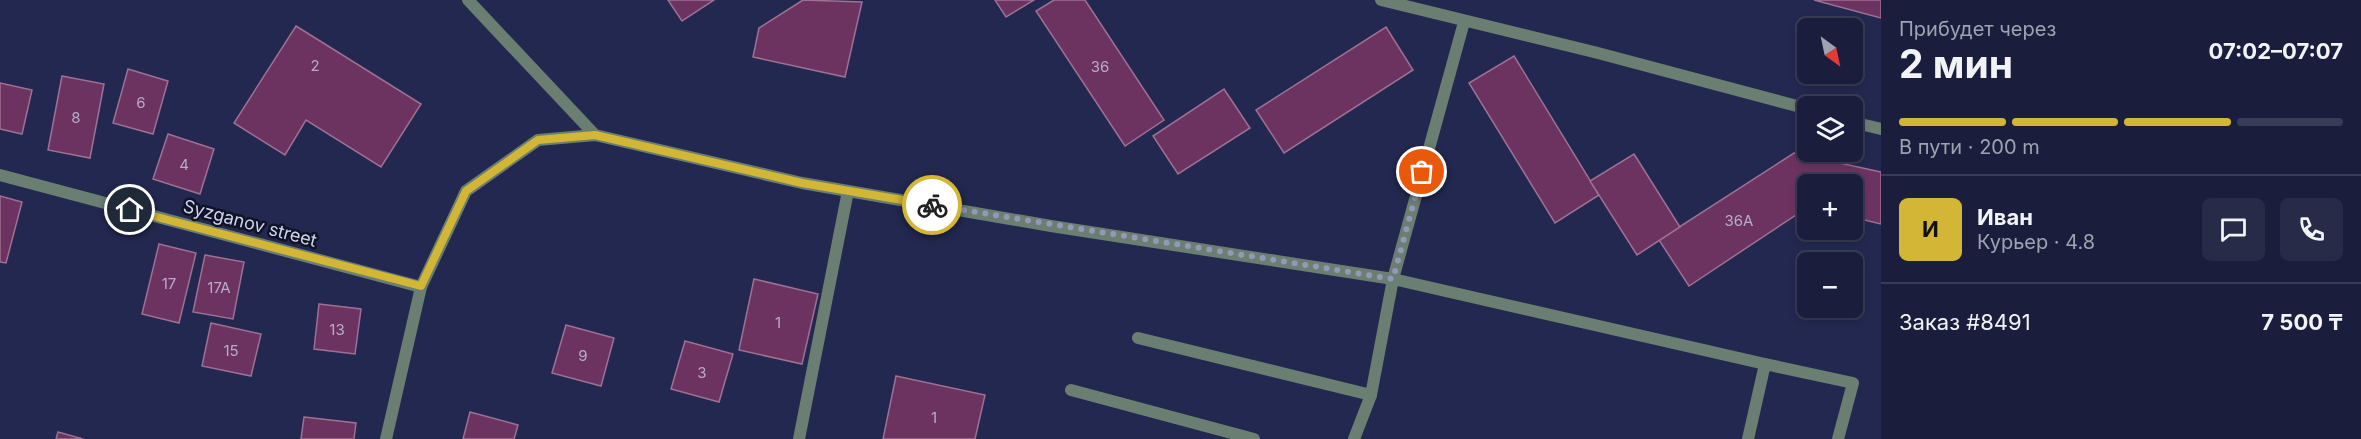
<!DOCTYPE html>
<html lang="ru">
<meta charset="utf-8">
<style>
body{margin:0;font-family:Inter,sans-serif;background:#272b47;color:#f1f3f6;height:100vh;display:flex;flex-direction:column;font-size:22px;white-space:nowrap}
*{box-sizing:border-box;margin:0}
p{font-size:20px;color:#9fa2af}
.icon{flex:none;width:33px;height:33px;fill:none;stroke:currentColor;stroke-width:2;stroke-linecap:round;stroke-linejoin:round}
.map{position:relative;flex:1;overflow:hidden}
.panel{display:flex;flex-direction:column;background:#1a1e3c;width:480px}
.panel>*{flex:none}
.needle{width:39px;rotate:147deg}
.tools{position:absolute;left:1797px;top:18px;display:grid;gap:12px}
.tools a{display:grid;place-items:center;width:66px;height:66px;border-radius:9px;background:#1a1e3c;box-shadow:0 3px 9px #0003,0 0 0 2px #383c56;font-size:30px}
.pin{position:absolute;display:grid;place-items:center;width:51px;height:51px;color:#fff;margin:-26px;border:3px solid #fff;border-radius:50%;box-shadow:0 2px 6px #0007}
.courier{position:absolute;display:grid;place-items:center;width:60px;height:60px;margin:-30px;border:4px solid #d3b635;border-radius:50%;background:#fff;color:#222;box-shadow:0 2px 8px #0007}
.headline em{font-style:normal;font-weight:700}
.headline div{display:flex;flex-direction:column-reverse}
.headline{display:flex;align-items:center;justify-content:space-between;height:102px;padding:0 18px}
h1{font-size:39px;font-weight:700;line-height:45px}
.bar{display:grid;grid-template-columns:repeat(4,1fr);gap:9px 6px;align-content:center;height:72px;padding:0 18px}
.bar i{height:8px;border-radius:4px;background:#383c56}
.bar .on{background:#d3b635}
.bar p{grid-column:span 4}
.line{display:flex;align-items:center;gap:15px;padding:0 18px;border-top:2px solid #383c56}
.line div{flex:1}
.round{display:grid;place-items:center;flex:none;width:63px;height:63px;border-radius:9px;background:#272b47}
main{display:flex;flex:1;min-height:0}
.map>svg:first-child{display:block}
</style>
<main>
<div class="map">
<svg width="1881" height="439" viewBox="0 0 1881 439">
<rect width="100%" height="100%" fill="#232850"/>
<!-- building -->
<g fill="#6c3361" stroke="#9d7192" stroke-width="1.5">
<polygon points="668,0 714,0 682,21"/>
<polygon points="803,0 862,2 845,77 753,57 759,28"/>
<polygon points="995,0 1034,0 1006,17"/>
<polygon points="1054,0 1085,0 1164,120 1125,146 1036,11"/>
<polygon points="1814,0 1881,0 1881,18"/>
<polygon points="296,26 421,104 381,167 306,120 285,155 234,123"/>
<polygon points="1386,27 1413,70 1284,153 1256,110"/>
<polygon points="1514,56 1599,195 1555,223 1469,83"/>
<polygon points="128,69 168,81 153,134 113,123"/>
<polygon points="62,76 104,84 90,158 48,150"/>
<polygon points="0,83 32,90 22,134 0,129"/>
<polygon points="1224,89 1250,128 1178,174 1153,136"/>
<polygon points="168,134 214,149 200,194 153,179"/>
<polygon points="1794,153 1881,172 1881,224 1852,217 1852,184 1808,184 1808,207 1689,286 1659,240"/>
<polygon points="1634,154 1680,227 1637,255 1590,181"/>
<polygon points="0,196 22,202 6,263 0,262"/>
<polygon points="159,244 196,253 179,323 142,314"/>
<polygon points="205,255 244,262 233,319 193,312"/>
<polygon points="754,279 818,294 802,364 739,350"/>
<polygon points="319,304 361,309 355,354 314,349"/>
<polygon points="211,323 261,334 251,376 202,366"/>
<polygon points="566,325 614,338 601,386 552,373"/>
<polygon points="685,341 733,354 719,402 671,389"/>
<polygon points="896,376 985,395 975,439 883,439"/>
<polygon points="470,412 518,425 514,439 463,439"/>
<polygon points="304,417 356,423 354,439 301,439"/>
<polygon points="58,432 83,439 56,439"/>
</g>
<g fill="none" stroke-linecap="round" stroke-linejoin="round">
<!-- lane -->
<g stroke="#6a7f71" stroke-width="12">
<polyline points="468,0 595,135"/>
<polyline points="1138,338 1371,395 1393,279"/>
<polyline points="1071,390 1254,439"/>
<polyline points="799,439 848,191"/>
<polyline points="1354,439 1371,395"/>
<polyline points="1748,439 1765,364 1853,383 1838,439"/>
</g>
<!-- street -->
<g stroke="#6a7f71" stroke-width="12">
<polyline points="1381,0 1598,53 1808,109"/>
<polyline points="1852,122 1881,129"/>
<polyline points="0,175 421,287"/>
<polyline points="1393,279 1464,22"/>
<polyline points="386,439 421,287 466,191 538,140 595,135 802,183 1051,226 1393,279 1765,364"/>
</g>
</g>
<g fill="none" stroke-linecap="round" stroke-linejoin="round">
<!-- done -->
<polyline stroke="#9398b7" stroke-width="6" stroke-dasharray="0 10.8" points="932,205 1393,279 1422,172"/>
<!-- route -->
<polyline stroke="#d3b635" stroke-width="8" points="130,210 421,286 466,191 538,140 595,135 802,183 932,205"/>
</g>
<g text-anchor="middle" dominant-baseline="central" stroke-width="5" stroke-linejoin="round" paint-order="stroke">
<!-- number labels -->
<g font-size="15" fill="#b6accc">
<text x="315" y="65">2</text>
<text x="1100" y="66">36</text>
<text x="141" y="102">6</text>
<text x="76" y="117">8</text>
<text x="184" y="164">4</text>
<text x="1739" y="220">36А</text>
<text x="169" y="283">17</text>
<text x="219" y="287">17А</text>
<text x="778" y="322">1</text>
<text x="337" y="329">13</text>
<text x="231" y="350">15</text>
<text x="583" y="355">9</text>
<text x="702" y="372">3</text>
<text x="934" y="417">1</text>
</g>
<!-- street labels -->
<g font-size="18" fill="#cfd5ef" stroke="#101325">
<text transform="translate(250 223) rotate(15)">Syzganov street</text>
</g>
</g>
</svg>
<div class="tools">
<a><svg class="needle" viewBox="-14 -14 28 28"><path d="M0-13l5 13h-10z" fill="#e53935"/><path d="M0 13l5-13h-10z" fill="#9fa2af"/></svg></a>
<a><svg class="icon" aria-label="layers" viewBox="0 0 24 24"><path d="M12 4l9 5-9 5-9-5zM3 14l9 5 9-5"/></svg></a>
<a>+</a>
<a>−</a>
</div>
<div class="pin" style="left:1422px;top:172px;background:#ea580c"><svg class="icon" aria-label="bag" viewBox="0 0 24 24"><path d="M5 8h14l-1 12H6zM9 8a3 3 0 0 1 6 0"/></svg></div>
<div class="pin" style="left:130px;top:210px;background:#1f2937"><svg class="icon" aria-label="home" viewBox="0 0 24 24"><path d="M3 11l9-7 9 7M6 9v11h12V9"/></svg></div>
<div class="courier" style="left:932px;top:205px"><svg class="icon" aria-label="bike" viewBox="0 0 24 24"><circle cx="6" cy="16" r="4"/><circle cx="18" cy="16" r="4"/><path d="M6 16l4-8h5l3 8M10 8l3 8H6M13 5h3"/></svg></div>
</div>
<section class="panel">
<div class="headline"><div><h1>2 мин</h1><p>Прибудет через</p></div><em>07:02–07:07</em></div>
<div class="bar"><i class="on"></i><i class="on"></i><i class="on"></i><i></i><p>В пути · 200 m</p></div>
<div class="line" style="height:108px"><b class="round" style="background:#d3b635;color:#111">И</b><div><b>Иван</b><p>Курьер · 4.8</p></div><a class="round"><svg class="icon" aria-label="chat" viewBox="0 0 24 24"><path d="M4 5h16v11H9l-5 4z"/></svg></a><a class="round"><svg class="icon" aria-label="phone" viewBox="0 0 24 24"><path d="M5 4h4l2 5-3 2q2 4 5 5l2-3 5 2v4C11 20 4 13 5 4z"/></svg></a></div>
<div class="line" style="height:78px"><div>Заказ #8491</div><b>7 500 ₸</b></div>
</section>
</main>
